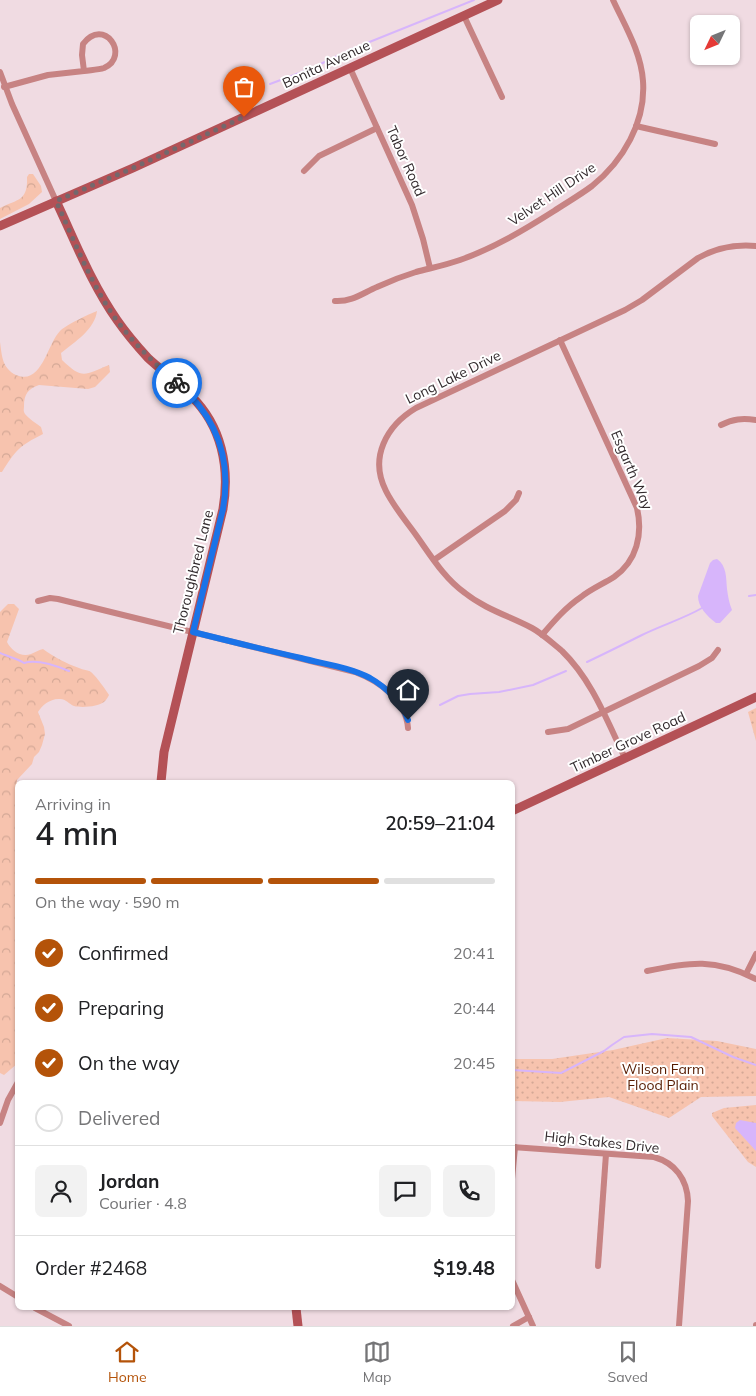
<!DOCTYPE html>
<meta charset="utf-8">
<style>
body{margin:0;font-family:Mulish,sans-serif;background:#f2f2f2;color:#202124;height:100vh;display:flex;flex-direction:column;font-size:19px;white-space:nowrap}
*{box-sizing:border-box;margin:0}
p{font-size:16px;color:#757577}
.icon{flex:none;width:28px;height:28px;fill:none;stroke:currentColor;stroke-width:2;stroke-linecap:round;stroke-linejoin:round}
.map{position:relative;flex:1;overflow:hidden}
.details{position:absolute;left:15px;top:780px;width:500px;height:530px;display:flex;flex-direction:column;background:#fff;border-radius:8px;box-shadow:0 1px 4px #0004}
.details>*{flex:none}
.needle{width:32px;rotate:227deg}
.fabs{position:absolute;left:690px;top:15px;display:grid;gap:10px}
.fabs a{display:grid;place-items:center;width:50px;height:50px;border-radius:8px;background:#fff;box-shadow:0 1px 4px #0004;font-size:25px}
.pin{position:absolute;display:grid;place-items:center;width:42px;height:42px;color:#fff;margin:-51px -21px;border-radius:50% 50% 50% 0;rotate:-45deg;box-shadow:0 0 5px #0007}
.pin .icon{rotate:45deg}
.courier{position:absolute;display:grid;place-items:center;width:50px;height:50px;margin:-25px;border:4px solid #1a73e8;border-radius:50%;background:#fff;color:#222;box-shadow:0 1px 6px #0007}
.headline em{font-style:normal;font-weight:600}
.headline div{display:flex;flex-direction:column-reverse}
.headline{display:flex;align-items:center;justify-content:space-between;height:85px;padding:0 20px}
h1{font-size:32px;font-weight:600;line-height:38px}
.bar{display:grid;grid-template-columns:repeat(4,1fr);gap:8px 5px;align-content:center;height:60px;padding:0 20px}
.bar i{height:6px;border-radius:4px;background:#e0e0e0}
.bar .active{background:#b45309}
.bar p{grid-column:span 4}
.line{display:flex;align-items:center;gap:12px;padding:0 20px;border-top:1px solid #e0e0e0}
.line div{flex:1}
.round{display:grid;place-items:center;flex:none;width:52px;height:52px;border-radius:8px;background:#f2f2f2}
ol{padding:0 20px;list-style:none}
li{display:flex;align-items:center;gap:15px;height:55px}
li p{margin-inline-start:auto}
li .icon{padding:5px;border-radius:50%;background:#b45309;color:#fff;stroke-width:4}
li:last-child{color:#757577}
li i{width:28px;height:28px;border:2px solid #e0e0e0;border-radius:50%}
.dock{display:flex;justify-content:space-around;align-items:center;height:70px;border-top:1px solid #e0e0e0;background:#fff;font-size:14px;color:#757577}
.dock a{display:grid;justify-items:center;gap:2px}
.dock .active{color:#b45309}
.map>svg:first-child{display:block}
</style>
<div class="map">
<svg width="756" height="1326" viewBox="0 0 756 1326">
<defs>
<pattern id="forest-crowns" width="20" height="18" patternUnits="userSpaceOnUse" patternTransform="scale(1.25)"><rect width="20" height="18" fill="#f7c3ae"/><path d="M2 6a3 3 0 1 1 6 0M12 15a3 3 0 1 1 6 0" fill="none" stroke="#d4a896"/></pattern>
<pattern id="park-dots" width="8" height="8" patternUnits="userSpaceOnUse" patternTransform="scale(1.25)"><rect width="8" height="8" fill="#f7c3ae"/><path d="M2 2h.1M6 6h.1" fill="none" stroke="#d4a896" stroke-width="1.8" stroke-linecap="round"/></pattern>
</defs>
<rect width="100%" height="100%" fill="#f0dbe2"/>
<!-- forest -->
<g fill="url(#forest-crowns)">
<path d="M 29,174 L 33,174 L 41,186 L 42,192 L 29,204 L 0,219 L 0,208 C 18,199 28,201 27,177 Z"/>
<path d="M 97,311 C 95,329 75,342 61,353 L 62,360 C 83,380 84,375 109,365 L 110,372 L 95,387 L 88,389 L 39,385 C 28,389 24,394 24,406 C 24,410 23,410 25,414 C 29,419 36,423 41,427 L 43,434 C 19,446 16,450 2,472 L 0,472 L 0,342 C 2,356 2,368 16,375 C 42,386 47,344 60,331 C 66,325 89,314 97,311 Z"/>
<path d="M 8,604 L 14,604 L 19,609 L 7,642 C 11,650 21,658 31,654 C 36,652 38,650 43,649 C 54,657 67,664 79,668 C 83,670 88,670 91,672 C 95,675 107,691 109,695 C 108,697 106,700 105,701 C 99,707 81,708 74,706 C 69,704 66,699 60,699 C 51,698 42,705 38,712 L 44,727 L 45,734 L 42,745 L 39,752 L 34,757 L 32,764 L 17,780 L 18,1063 L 4,1075 L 0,1073 L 0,612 Z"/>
</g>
<!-- park -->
<g fill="url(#park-dots)">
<polygon points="756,708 756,741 748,712"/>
<polygon points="667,1038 717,1041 756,1049 756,1096 701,1097 669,1118 609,1097 560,1102 513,1101 513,1059 552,1059 613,1050"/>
<polygon points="756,1105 756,1167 748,1162 712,1116 712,1113 724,1108"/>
</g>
<!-- water -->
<g fill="#d7b5fb">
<path d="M 717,559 C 727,566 726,578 727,589 C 728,596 729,603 732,610 L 720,623 L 716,623 C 707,616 698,607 698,596 L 710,563 L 713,560 Z"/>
<polygon points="740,1120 756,1123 756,1151 735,1128 736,1123"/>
</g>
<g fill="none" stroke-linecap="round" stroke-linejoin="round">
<!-- stream -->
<g stroke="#d7b5fb" stroke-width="2">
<polyline points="270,84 310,69 352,49 474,0"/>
<polyline points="749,596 756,595"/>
<path d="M 0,653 C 8,657 16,658 24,663 C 37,659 57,666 69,671"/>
<path d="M 587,662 C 606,653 624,644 642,635 C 662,625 683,619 702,608"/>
<polyline points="440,705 458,696 470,694 499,692 533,685 566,671"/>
<polyline points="512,1070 561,1073 604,1051 612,1045 624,1037 652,1034 691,1037 733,1057 756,1065"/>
</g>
<!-- street -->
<g stroke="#c78383" stroke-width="6">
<polyline points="464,16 502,97"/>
<polyline points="350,68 412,205 423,239 430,268"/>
<polyline points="0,72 12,104 56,201"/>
<path d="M 4,87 L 48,75 L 84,71 L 82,55 L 83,44 C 104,16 131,56 104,68 C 98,70 90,70 84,71"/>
<polyline points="636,126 715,144"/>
<polyline points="304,171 319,156 377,128"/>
<path d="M 335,301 C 352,302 363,293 377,287 C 390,281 403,276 416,272 C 431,268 446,265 460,260 C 494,248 524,230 554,211 C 566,203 580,195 592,186 C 623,161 646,122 643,81 C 641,52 625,26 613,0"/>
<path d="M 721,425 C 733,419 742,418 756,420"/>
<polyline points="434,560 505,511 516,500 519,493"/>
<path d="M 38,601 L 50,598 L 58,599 L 355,672 C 379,681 406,700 408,728"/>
<path d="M 542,635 C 554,621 566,607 581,597 C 591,589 603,584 614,577 C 637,561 643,534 637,508 L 560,340"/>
<polyline points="548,732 568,729 699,666 712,658 718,650"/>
<path d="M 625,758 C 607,721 592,680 562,651 C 552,643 543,634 532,628 C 509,616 485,609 465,593 C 444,578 431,556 416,535 C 406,521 394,507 386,491 C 369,458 386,426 416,408 L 625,310 L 642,300 L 698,258 C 716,248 735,244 756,246"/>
<path d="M 647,971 C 690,962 715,958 756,979"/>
<polyline points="746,974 756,954"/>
<polyline points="0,1123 8,1100 18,1082"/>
<path d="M 512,1147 L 654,1157 C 675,1163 687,1179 688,1201 L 679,1326"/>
<polyline points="512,1179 515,1147"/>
<polyline points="598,1266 606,1154"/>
<polyline points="512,1280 533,1326"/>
<polyline points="0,1286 18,1297"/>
<polyline points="35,1308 69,1326"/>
<polyline points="513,1326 529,1317"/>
<polyline points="756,1326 756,1325"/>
</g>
<!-- secondary -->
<g stroke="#b45156" stroke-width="9">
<path d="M 56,201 C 75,241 91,283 117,320 C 126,333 137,346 148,358 C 162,371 178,382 191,396 C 222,426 230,468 223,509 L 164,752 L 161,782"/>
<polyline points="0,226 133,168 498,0"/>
<polyline points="512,811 756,697"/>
<polyline points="296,1308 298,1326"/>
</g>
</g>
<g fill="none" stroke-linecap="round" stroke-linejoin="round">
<!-- done -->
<path stroke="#74686c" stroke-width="5" stroke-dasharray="0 9" d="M 177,383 C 154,363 133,343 115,318 C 90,282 74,240 56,201 L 133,168 L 244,117"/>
<!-- route -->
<path stroke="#1a73e8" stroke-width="6" d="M 177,383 C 216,416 232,458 223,509 L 193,632 C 229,641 265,650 301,658 C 323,664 349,667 370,678 C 386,687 402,703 408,720"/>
</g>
<g text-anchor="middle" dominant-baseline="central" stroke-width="4" stroke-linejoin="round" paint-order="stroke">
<!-- street labels -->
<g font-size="14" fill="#322a2d" stroke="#fff">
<text transform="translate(326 64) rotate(-25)">Bonita Avenue</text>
<text transform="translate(406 161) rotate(66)">Tabor Road</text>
<text transform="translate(552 194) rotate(-34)">Velvet Hill Drive</text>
<text transform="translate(453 377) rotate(-26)">Long Lake Drive</text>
<text transform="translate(632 470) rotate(67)">Esgarth Way</text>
<text transform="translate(193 572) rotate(-76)">Thoroughbred Lane</text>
<text transform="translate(628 742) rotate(-25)">Timber Grove Road</text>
<text transform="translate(602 1142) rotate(6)">High Stakes Drive</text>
</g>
<!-- park labels -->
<g font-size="14" fill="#561b00" stroke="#fff">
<text x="663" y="1069">Wilson Farm<tspan x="663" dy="16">Flood Plain</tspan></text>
</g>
</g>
</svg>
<div class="fabs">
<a><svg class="needle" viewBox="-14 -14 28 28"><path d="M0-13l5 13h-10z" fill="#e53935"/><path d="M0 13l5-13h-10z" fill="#757577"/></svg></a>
</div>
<div class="pin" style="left:244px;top:117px;background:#ea580c"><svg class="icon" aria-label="bag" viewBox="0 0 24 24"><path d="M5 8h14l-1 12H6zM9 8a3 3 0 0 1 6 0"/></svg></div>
<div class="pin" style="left:408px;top:720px;background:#1f2937"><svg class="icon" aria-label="home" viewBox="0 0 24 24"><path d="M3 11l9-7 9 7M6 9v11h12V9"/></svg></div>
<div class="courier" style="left:177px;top:383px"><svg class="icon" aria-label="bike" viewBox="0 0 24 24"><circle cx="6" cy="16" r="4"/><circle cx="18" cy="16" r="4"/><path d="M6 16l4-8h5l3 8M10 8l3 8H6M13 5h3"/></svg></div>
<section class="details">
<div class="headline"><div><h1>4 min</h1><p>Arriving in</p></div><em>20:59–21:04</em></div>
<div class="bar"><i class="active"></i><i class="active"></i><i class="active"></i><i></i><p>On the way · 590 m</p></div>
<ol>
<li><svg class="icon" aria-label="check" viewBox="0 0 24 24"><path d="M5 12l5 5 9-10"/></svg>Confirmed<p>20:41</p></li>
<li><svg class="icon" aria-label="check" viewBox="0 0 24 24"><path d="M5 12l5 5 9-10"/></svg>Preparing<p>20:44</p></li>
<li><svg class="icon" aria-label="check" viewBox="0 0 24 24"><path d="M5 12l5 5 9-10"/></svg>On the way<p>20:45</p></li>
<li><i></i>Delivered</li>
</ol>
<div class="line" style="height:90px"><a class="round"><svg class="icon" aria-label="person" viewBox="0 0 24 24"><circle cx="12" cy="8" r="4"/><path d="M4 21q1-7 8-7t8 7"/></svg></a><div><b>Jordan</b><p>Courier · 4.8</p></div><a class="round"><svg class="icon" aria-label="chat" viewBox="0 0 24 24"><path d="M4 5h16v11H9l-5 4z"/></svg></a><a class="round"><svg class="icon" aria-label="phone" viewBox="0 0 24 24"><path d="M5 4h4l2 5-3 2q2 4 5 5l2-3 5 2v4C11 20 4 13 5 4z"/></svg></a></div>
<div class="line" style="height:65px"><div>Order #2468</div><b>$19.48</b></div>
</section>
</div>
<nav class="dock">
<a class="active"><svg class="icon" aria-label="home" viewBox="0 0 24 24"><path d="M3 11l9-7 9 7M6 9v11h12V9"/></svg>Home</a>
<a><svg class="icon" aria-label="map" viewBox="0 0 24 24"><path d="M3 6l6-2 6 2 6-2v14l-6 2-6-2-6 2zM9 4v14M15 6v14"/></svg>Map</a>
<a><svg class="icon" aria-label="saved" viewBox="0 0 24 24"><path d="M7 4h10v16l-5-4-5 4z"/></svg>Saved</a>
</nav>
